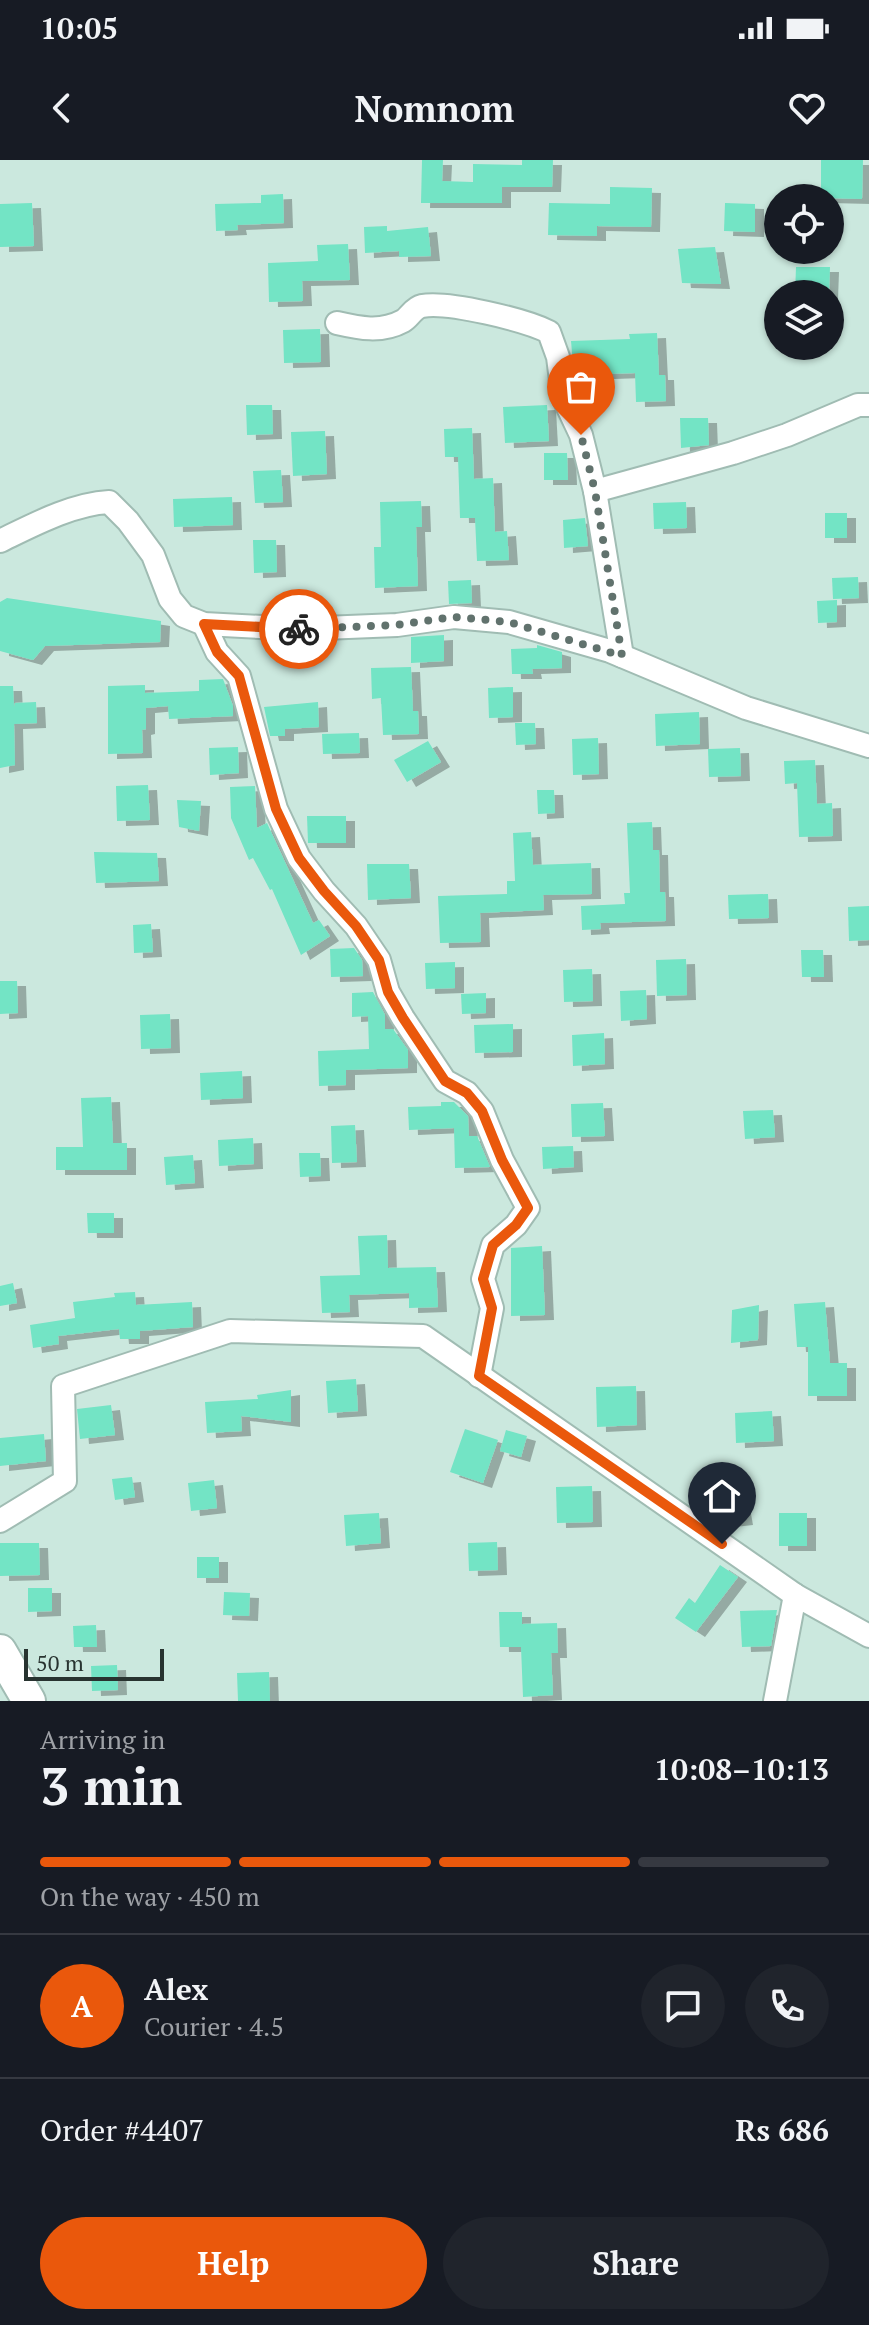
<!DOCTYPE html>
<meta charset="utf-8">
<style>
body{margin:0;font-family:"PT Serif",serif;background:#20242c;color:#f1f3f6;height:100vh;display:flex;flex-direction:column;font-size:30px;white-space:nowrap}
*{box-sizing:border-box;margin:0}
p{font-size:26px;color:#9ea1a6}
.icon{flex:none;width:44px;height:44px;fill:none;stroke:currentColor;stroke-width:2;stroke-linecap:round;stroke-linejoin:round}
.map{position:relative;height:1541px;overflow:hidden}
.drawer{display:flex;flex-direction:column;background:#171b24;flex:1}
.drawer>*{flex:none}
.fabs{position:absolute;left:764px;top:24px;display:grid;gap:16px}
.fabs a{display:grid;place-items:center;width:80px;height:80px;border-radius:50%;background:#171b24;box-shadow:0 2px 6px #0004;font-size:40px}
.scale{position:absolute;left:24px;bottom:20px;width:140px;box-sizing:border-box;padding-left:8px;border:4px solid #283330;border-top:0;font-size:22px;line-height:28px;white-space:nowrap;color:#283330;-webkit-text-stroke:6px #cbe8de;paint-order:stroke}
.pin{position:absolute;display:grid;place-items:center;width:68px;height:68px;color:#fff;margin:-82px -34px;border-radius:50% 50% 50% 0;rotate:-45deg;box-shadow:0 0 8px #0007}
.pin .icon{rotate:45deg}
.courier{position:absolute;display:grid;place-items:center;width:80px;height:80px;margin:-40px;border:6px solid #ea580c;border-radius:50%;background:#fff;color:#222;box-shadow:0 2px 10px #0007}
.headline em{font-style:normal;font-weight:700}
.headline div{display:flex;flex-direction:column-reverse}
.headline{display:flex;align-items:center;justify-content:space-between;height:136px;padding:0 40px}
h1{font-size:52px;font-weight:700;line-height:60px}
.bar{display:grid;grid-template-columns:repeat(4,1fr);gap:12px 8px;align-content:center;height:96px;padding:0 40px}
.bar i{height:10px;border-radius:6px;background:#363941}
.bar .selected{background:#ea580c}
.bar p{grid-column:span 4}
.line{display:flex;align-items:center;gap:20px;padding:0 40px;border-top:2px solid #363941}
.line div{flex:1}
.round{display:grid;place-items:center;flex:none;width:84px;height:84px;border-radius:42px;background:#20242c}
.action{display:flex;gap:16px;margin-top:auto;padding:16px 40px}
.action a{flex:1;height:92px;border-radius:48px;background:#ea580c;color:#fff;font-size:32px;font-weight:700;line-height:92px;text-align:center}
.action a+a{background:#20242c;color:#f1f3f6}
.status{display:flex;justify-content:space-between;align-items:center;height:56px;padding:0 40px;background:#171b24;direction:ltr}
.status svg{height:22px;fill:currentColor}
header{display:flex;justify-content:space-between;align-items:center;height:104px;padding:0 40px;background:#171b24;font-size:36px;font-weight:700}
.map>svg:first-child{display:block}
</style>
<div class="status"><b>10:05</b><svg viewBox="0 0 49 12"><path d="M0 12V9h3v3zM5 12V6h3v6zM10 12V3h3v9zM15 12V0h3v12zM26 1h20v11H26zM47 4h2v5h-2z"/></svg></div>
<header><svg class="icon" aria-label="back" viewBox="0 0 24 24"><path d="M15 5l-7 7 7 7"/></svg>Nomnom<svg class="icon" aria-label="heart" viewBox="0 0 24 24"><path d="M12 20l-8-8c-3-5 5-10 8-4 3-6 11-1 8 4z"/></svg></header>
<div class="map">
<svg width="869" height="1541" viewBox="0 0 869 1541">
<defs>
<filter id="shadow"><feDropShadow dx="9" dy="5" stdDeviation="0" flood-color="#0004"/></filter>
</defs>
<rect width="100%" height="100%" fill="#cbe8de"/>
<!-- building -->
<g fill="#73e4c5" filter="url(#shadow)">
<polygon points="422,0 443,0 442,21 473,22 473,4 522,5 522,0 553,0 552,27 502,27 502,43 421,43"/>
<polygon points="821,0 863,0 862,39 821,38"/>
<polygon points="610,27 652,28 651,67 597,66 597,76 548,75 549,43 610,44"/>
<polygon points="283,34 284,63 237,65 238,70 216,71 215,44 261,43 261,35"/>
<polygon points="32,43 34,86 0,87 0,44"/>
<polygon points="725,43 755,44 755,72 724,71"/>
<polygon points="387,66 387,71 428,67 431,96 399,97 399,91 365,93 364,67"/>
<polygon points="348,84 350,120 302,121 303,141 269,142 268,103 318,101 317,85"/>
<polygon points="715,87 721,124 682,123 678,89"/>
<polygon points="796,107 830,107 829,134 795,134"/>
<polygon points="320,169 321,202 284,203 283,170"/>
<polygon points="657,173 659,215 665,215 666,241 636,242 635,213 574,215 571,181 630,179 629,174"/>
<polygon points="246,245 272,245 273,274 247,275"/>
<polygon points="547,245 549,281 505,283 503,247"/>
<polygon points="680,258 708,258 709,285 681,288"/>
<polygon points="472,268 474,319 493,318 495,372 507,371 509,400 477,401 475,358 460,358 458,297 445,297 444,269"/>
<polygon points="325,271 327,314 293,316 291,272"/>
<polygon points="544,293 567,293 568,320 544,320"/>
<polygon points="281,310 283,342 255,343 253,311"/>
<polygon points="232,337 233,365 174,367 173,339"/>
<polygon points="421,341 422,367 416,367 418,426 375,428 374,387 381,387 380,342"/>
<polygon points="686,342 687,368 654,369 653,343"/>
<rect x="825" y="353" width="22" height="25"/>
<polygon points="585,358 588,386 564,388 563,360"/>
<polygon points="253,380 276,380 277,412 254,413"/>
<polygon points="858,417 859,438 833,439 832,418"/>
<polygon points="471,420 472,443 449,444 448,421"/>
<polygon points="7,438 161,461 160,482 45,486 33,500 0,491 0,442"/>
<polygon points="837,440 837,462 818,463 817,441"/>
<polygon points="444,475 444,501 411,503 411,477"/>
<polygon points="537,485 562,492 562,508 532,509 533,514 512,514 511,489 537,488"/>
<polygon points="411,507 413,551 418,551 419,574 383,575 381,538 372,539 371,508"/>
<polygon points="223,519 233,546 233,556 169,559 168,546 146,548 146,569 142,570 143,593 108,594 108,526 145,525 145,533 199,531 199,520"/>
<polygon points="0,526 13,526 14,547 15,543 36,542 37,563 14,564 15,605 0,608"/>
<polygon points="513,527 513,557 489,558 488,528"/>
<polygon points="318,542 319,567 285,569 285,576 270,576 264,547"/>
<polygon points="699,552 700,584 656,586 655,554"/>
<polygon points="515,563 535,563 536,584 516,585"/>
<polygon points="359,573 360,593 323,594 322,574"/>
<polygon points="598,578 599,614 573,615 572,579"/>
<polygon points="428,581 441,602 407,622 394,600"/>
<polygon points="238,587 239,613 210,615 209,588"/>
<polygon points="740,588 741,616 709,617 708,589"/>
<polygon points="815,600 817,644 832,643 833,676 799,677 797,623 785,624 784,601"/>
<polygon points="148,625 150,660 117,661 116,626"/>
<polygon points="255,626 257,668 267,663 313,763 319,760 330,776 301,795 272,729 270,730 253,698 249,700 231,658 230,627"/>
<polygon points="537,630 554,630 555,653 538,654"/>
<polygon points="177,640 201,641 199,671 179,667"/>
<polygon points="307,656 346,656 346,683 308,683"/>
<polygon points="652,662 653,690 659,690 660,732 665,732 666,761 600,763 601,769 582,770 581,746 625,744 624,733 630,733 627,663"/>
<polygon points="531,672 533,705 591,703 592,734 543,735 544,750 480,753 481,782 440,783 438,736 507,734 507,721 515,721 513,673"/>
<polygon points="94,692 157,693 159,721 96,723"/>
<polygon points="367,704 409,704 411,738 368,740"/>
<polygon points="768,734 769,758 729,759 728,735"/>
<polygon points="869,746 869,780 849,781 848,747"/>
<polygon points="151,764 153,792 134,793 133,765"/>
<polygon points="354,788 362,800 363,816 331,817 330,789"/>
<polygon points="801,790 823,790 824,817 802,817"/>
<polygon points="686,799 687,835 657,836 656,800"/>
<polygon points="455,802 455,828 426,829 425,803"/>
<polygon points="592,809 593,841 564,842 563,810"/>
<polygon points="0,821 17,821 18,853 0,854"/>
<polygon points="646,830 647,859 621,861 620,831"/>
<polygon points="373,832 385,855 385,869 393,869 408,890 408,908 346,910 346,925 319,926 318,891 369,889 368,856 352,857 352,833"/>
<polygon points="486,833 486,853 462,854 461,834"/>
<polygon points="170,854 171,888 141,889 140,855"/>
<polygon points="513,864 513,892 475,893 474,865"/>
<polygon points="604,873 605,904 573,906 572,875"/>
<polygon points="242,911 243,938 201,940 200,913"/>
<polygon points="111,937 113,983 127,983 127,1010 56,1010 56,987 83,987 81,938"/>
<polygon points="441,942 454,942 468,956 469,976 477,976 490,1007 455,1008 454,968 409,970 408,947 441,946"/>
<polygon points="603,943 605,976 572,977 571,944"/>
<polygon points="773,950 775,977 745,979 743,951"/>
<polygon points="355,965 357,1002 332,1003 331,966"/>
<polygon points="253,978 254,1004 219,1006 218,980"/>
<polygon points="573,986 574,1007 543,1009 542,987"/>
<polygon points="299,993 320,993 321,1016 300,1017"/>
<polygon points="193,995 195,1023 166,1025 164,997"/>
<polygon points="87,1053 114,1053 114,1073 88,1073"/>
<polygon points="387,1075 388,1108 436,1107 438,1147 409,1148 409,1133 349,1135 350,1152 322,1153 320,1116 360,1115 358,1076"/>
<polygon points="542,1086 545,1155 511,1156 511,1088"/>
<polygon points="13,1123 17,1143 0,1146 0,1126"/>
<polygon points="135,1132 136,1145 192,1142 193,1167 140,1171 140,1179 120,1179 119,1169 58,1176 59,1184 33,1188 30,1165 75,1158 73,1142 115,1137 114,1133"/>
<polygon points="825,1142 830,1203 847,1203 847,1236 808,1236 808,1187 797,1187 794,1144"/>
<polygon points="759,1145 758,1180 731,1183 732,1150"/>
<polygon points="356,1219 358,1251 328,1253 326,1221"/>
<polygon points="636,1226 637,1265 597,1267 596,1227"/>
<polygon points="291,1230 291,1262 241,1256 242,1271 207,1273 205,1242 258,1239 257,1235"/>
<polygon points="111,1245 115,1275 80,1279 77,1249"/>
<polygon points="772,1251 774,1281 736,1283 735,1253"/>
<polygon points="465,1269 498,1280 483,1323 450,1312"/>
<polygon points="506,1270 527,1276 521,1297 500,1291"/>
<polygon points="44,1274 46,1301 0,1306 0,1278"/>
<polygon points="132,1317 135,1337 115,1340 112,1319"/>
<polygon points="214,1320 217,1348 191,1351 188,1323"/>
<polygon points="592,1326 593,1362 557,1363 556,1327"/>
<polygon points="739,1332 744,1360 717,1363 707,1357 705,1340"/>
<polygon points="379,1353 381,1383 346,1386 344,1355"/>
<rect x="779" y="1353" width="28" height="33"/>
<polygon points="497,1382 498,1410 469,1411 468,1383"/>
<polygon points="0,1383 39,1383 40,1415 0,1416"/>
<rect x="197" y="1397" width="22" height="21"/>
<polygon points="720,1405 738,1417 696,1472 675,1458 689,1438 695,1443"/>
<polygon points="28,1428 52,1428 52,1451 28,1452"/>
<polygon points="224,1432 250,1433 249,1456 223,1455"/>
<polygon points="777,1450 771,1486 742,1487 740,1451"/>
<polygon points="499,1452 522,1452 522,1464 557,1463 558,1493 551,1493 553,1535 523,1537 521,1487 500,1487"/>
<polygon points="96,1465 97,1487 74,1487 73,1466"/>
<polygon points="117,1505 118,1530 92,1531 91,1506"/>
<polygon points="269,1512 270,1541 238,1541 237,1513"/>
</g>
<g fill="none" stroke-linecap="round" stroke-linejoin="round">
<!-- minor casing -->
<g stroke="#a0bcb3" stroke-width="26">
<g id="minor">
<path d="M 337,163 C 359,168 381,173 403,161 C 410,157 413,148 422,146 C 447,141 526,160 549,172 L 558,197 L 563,237 L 581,275 L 595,331 L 622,496"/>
<polyline points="595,331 733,293 787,275 858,245 869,245"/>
<path d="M 0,381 C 33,365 72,344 109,342 L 128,361 L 153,395 L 170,439 L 184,456 L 204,464 L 299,469 L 397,465 L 454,457 L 509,462 L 610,491 L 746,548 L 869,586"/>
<polyline points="204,464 217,492 239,516 276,649 299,698 324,731 356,766 379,800 388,832 403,858 445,921 467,933 482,951 502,1000 528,1048 516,1065 493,1085 483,1119 492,1148 479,1216"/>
<polyline points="0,1361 65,1321 63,1226 230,1171 423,1176 795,1435 869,1476"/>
<polyline points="775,1541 795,1435"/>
</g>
</g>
<!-- secondary casing -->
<g stroke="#a0bcb3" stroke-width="36">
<polyline id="secondary" points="0,1491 29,1541"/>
</g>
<!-- minor -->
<use href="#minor" stroke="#fff" stroke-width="22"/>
<!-- secondary -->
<use href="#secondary" stroke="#fff" stroke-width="32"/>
</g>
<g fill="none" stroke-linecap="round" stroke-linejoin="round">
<!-- done -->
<polyline stroke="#61726d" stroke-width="8" stroke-dasharray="0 14.4" points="299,469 397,465 454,457 509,462 622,496 595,331 581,275"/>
<!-- route -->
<polyline stroke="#ea580c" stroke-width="10" points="299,469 204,464 217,492 239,516 276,649 299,698 324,731 356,766 379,800 388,832 403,858 445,921 467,933 482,951 502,1000 528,1048 516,1065 493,1085 483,1119 492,1148 479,1216 722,1384"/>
</g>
</svg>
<div class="fabs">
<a><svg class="icon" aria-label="locate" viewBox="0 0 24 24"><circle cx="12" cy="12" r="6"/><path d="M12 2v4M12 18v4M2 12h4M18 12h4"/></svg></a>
<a><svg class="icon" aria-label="layers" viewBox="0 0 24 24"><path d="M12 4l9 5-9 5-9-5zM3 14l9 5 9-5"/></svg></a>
</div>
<div class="scale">50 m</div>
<div class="pin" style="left:581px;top:275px;background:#ea580c"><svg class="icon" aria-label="bag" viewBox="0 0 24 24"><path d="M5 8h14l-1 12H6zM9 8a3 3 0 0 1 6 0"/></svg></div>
<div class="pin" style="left:722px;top:1384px;background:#1f2937"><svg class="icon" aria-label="home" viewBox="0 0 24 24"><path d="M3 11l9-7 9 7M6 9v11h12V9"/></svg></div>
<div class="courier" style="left:299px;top:469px"><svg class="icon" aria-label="bike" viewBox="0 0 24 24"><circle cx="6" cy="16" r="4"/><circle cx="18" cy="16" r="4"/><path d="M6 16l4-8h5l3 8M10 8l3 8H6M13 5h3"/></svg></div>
</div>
<section class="drawer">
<div class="headline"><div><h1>3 min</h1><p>Arriving in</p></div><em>10:08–10:13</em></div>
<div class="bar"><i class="selected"></i><i class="selected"></i><i class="selected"></i><i></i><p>On the way · 450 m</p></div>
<div class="line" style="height:144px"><b class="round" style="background:#ea580c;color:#fff">A</b><div><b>Alex</b><p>Courier · 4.5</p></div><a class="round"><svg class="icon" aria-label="chat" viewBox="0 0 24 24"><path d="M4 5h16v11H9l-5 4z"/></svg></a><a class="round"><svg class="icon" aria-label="phone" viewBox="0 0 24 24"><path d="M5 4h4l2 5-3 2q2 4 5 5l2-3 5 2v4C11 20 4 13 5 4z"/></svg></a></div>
<div class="line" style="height:104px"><div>Order #4407</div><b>Rs 686</b></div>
<div class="action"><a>Help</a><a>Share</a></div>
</section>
